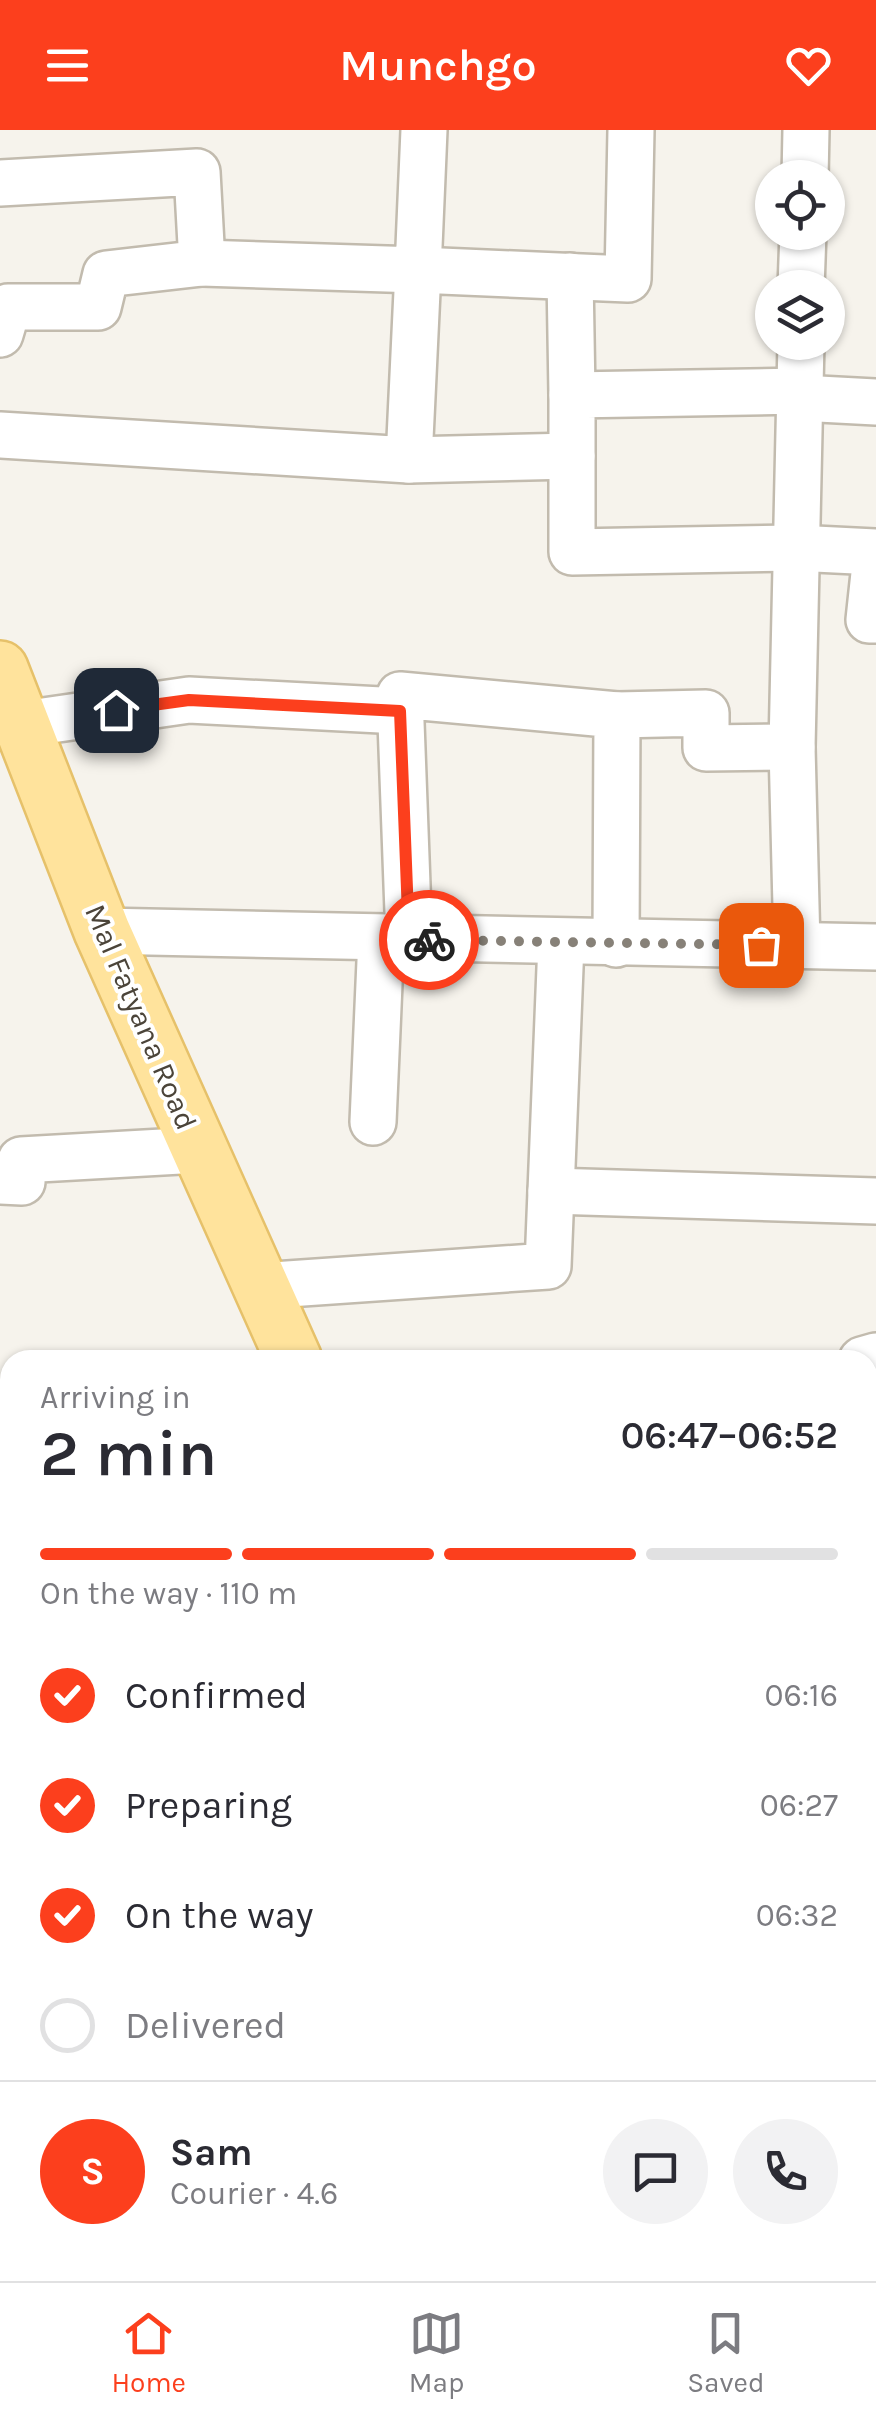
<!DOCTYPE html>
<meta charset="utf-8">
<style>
body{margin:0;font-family:Karla,sans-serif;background:#f2f2f3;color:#2b2b33;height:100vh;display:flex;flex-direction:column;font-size:38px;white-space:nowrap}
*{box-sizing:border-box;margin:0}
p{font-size:32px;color:#7c7c81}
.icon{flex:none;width:55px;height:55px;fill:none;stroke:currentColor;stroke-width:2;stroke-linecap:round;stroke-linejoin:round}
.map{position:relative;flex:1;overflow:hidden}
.sheet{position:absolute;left:0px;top:1220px;width:878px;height:932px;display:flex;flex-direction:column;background:#fff;border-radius:30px 30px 0 0;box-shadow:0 2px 8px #0004}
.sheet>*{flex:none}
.fabs{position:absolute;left:755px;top:30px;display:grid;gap:20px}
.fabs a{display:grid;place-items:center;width:90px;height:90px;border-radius:50%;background:#fff;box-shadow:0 2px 8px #0004;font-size:50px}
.pin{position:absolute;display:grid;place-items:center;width:85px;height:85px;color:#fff;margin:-42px;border-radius:20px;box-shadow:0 5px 15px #0006}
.courier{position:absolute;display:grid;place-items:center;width:100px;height:100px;margin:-50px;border:8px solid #fc3f1d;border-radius:50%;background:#fff;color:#222;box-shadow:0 2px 12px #0007}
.overview em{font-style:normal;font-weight:600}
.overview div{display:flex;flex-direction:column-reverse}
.overview{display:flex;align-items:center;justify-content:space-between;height:170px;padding:0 40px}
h1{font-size:65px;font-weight:600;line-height:75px}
.bar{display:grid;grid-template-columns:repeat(4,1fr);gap:15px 10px;align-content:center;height:120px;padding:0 40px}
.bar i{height:12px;border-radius:8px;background:#e1e1e2}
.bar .current{background:#fc3f1d}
.bar p{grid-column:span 4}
.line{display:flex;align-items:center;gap:25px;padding:0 40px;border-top:2px solid #e1e1e2}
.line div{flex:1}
.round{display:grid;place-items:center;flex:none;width:105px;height:105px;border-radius:52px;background:#f2f2f3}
ol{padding:0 40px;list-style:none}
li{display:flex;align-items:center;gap:30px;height:110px}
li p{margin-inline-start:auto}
li .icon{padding:10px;border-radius:50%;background:#fc3f1d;color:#fff;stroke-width:4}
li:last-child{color:#7c7c81}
li i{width:55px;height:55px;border:5px solid #e1e1e2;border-radius:50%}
header{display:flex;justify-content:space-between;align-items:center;height:130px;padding:0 40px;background:#fc3f1d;color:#fff;font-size:45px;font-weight:600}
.tab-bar{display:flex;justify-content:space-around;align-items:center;height:140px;border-top:2px solid #e1e1e2;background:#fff;font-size:28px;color:#7c7c81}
.tab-bar a{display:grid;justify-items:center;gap:5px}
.tab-bar .current{color:#fc3f1d}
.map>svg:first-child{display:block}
</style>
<header><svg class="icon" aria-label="menu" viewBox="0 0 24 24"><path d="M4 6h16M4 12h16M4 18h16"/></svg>Munchgo<svg class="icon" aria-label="heart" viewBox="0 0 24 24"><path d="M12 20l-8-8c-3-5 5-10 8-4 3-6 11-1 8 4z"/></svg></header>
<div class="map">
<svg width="876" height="2151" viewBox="0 0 876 2151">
<rect width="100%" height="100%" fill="#f6f3ec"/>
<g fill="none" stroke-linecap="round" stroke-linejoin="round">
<!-- minor casing -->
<g stroke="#c2bbae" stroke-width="50">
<g id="minor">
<polyline points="805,48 806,0"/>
<polyline points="0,53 197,42 202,133 106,144 98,177 8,177 0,204"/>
<polyline points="202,133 418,140 424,0"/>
<polyline points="570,146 572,265"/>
<polyline points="801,158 803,102"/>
<polyline points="800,261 572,265 572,422 795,418 876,422"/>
<polyline points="800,268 876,272"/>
<polyline points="0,305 409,330 418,140 628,149 631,0"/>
<polyline points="409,330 572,326"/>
<polyline points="876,425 869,490 876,490"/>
<polyline points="617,585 706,583 706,618 792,617"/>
<polyline points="23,594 189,570 400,581"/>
<polyline points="102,801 876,817"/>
<polyline points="409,809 400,565 617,585 616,814"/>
<polyline points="797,816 792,617 801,212"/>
<polyline points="373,992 381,808"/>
<polyline points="0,1051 22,1052 21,1030 198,1020"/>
<polyline points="551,1061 876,1071"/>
<polyline points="259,1156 548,1136 561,813"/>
<polyline points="862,1230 876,1226"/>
<polyline points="868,1380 876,1380"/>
<polyline points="0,1470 10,1470"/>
<polyline points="868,1665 876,1665"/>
<polyline points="868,1787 876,1788"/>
<polyline points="868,1873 876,1873"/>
<polyline points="868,2024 876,2045"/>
</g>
</g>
<!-- major casing -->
<g stroke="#e6c16a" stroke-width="60">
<g id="major">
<polyline points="0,539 102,801 294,1230"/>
<polyline points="710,2142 714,2151"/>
</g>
</g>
<!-- minor -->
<use href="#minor" stroke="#fff" stroke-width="45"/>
<!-- major -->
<use href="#major" stroke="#ffe39c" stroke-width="55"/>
</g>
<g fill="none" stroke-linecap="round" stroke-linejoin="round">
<!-- done -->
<polyline stroke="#878178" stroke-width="10" stroke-dasharray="0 18" points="429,810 761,815"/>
<!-- route -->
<polyline stroke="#fc3f1d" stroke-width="12" points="116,580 189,570 400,581 409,810 429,810"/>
</g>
<g text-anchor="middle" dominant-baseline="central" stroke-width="8" stroke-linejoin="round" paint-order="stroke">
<!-- street labels -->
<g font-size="30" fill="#4b4439" stroke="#fff">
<text transform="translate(141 887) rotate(67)">Mal Fatyana Road</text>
</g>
</g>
</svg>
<div class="fabs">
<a><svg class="icon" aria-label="locate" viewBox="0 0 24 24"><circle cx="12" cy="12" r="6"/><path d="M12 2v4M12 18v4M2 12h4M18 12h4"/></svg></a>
<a><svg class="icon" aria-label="layers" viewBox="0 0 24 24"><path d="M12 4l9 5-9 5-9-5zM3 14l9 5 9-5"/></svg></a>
</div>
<div class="pin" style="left:761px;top:815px;background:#ea580c"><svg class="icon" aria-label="bag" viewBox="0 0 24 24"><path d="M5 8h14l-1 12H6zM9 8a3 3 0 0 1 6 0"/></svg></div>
<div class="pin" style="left:116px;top:580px;background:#1f2937"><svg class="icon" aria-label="home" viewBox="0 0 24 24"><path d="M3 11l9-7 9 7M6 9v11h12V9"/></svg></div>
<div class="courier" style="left:429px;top:810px"><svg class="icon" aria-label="bike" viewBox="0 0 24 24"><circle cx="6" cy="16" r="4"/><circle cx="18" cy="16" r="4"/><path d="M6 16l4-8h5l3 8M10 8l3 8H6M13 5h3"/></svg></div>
<section class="sheet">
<div class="overview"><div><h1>2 min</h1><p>Arriving in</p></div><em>06:47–06:52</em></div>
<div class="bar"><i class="current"></i><i class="current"></i><i class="current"></i><i></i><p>On the way · 110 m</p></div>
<ol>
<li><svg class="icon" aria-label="check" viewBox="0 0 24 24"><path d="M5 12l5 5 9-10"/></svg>Confirmed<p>06:16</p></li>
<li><svg class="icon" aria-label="check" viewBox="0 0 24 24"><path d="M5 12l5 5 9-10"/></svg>Preparing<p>06:27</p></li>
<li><svg class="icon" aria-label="check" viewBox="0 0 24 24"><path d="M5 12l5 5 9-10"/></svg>On the way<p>06:32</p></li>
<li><i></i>Delivered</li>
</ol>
<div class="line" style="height:180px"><b class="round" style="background:#fc3f1d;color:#fff">S</b><div><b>Sam</b><p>Courier · 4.6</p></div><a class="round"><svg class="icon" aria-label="chat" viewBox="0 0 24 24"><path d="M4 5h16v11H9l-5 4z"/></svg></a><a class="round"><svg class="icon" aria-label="phone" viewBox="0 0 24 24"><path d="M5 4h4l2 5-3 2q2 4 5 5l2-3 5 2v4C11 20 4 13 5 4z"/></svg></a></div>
</section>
</div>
<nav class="tab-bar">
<a class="current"><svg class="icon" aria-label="home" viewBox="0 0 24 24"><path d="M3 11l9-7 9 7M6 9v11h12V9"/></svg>Home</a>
<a><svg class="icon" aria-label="map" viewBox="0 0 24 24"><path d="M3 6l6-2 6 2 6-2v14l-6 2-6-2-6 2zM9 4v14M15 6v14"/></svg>Map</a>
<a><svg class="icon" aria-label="saved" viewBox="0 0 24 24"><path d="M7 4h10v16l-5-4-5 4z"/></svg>Saved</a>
</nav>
